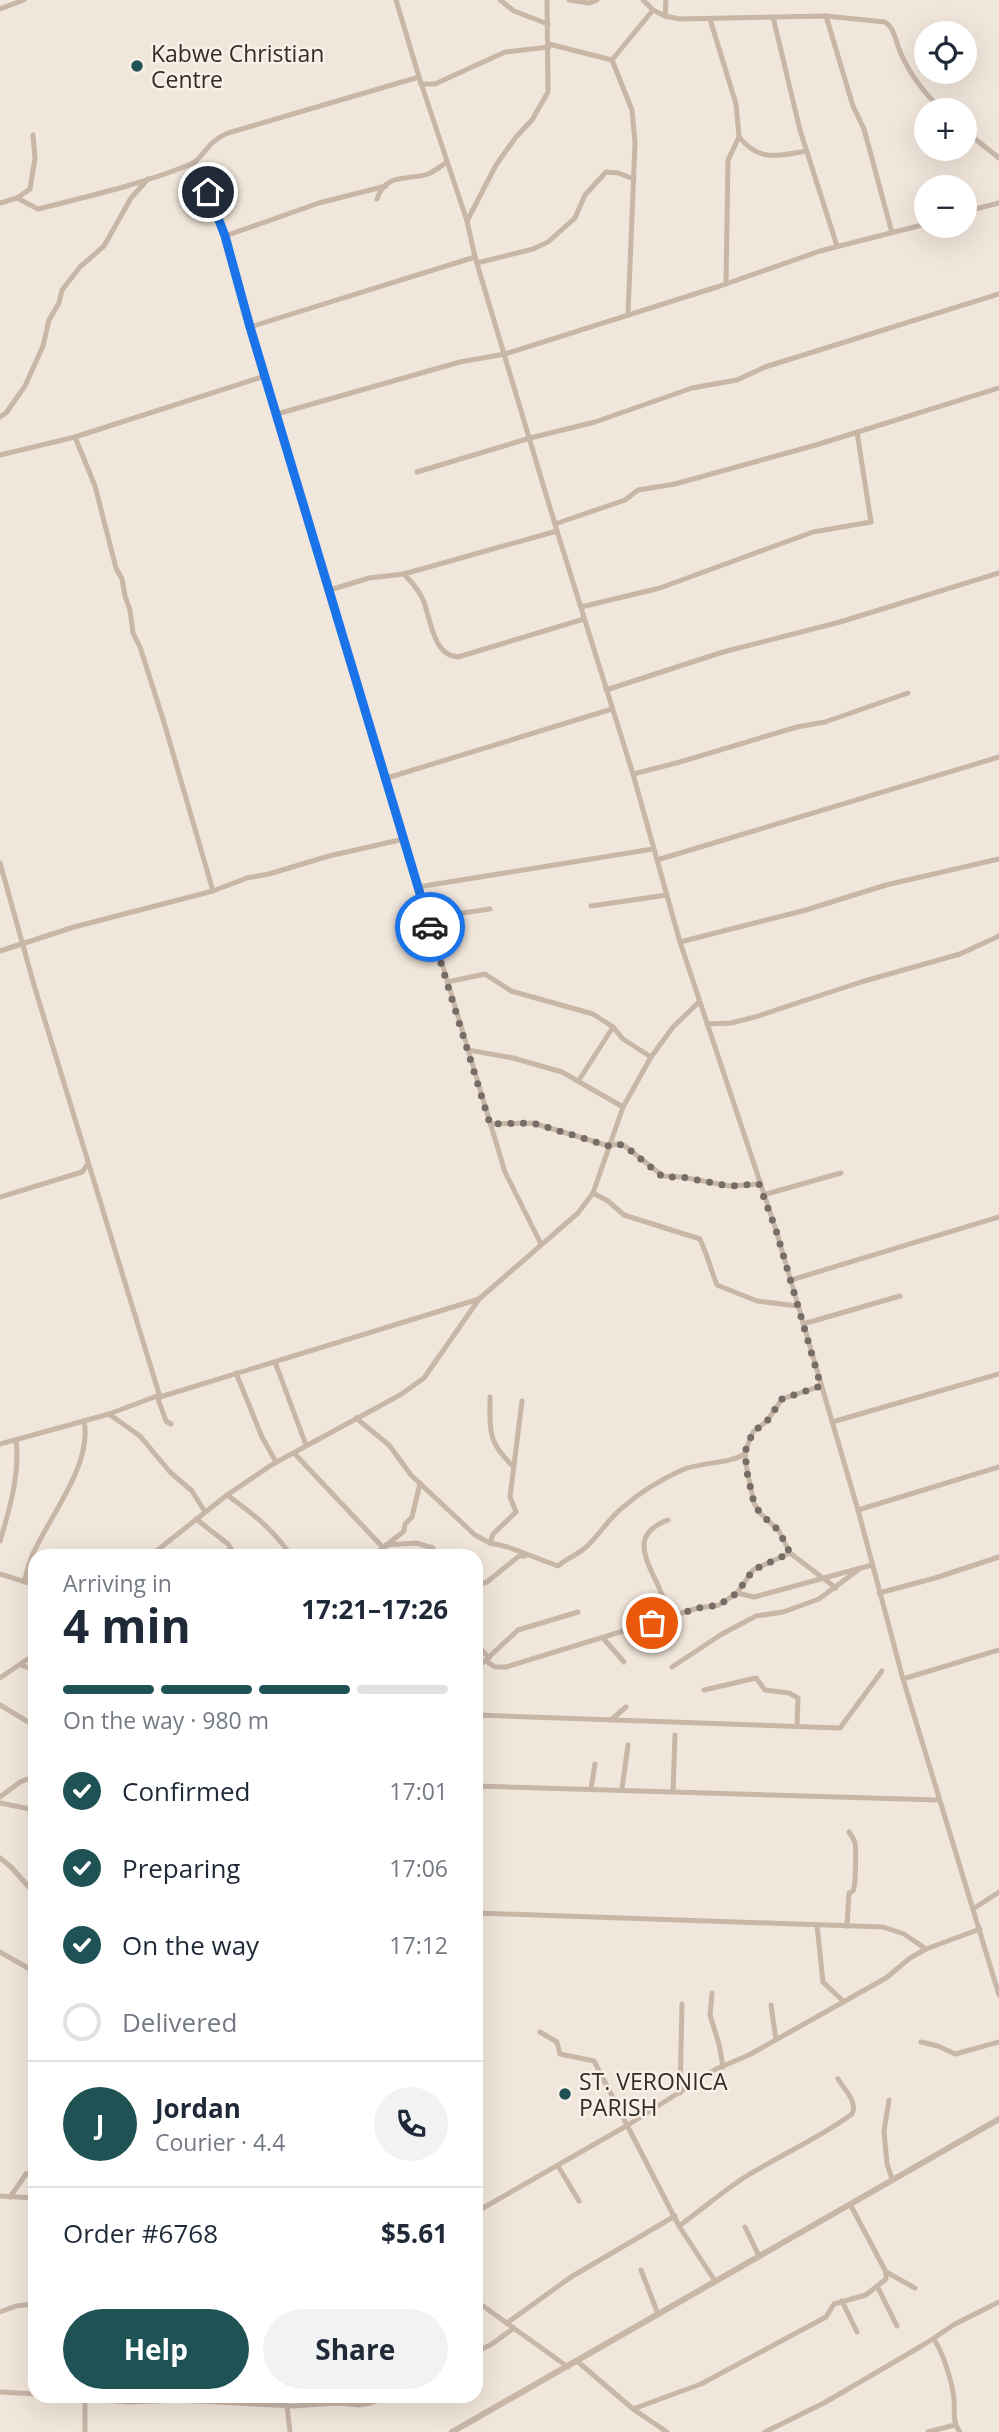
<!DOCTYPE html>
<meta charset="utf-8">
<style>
body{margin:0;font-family:"Open Sans",sans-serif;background:#f2f2f3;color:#1f2937;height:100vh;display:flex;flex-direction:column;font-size:26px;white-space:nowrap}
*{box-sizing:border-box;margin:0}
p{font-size:23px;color:#747a83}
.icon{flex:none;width:38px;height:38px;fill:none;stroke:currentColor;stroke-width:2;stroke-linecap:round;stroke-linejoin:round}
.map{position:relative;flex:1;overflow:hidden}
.side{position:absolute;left:28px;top:1549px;width:455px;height:854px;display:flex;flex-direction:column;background:#fff;border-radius:21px;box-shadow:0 7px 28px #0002}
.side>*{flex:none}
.controls{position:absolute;left:914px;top:21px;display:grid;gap:14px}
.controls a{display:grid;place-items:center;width:63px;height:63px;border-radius:50%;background:#fff;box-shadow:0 7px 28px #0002;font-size:35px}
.pin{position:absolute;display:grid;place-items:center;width:60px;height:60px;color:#fff;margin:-30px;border:4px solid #fff;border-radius:50%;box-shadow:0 2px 7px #0007}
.courier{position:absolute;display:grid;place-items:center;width:70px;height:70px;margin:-35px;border:5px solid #1a73e8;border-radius:50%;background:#fff;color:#222;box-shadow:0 2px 9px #0007}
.overview em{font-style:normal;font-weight:700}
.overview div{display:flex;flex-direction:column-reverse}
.overview{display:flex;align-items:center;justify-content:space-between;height:119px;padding:0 35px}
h1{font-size:46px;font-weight:700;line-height:52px}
.bar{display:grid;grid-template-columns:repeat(4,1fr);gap:10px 7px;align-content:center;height:84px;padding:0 35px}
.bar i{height:9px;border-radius:5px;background:#e0e1e3}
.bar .current{background:#1f5255}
.bar p{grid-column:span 4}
.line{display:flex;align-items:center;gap:18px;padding:0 35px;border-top:2px solid #e0e1e3}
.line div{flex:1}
.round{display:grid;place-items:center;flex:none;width:74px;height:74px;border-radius:37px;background:#f2f2f3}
ol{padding:0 35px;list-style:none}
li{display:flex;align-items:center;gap:21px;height:77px}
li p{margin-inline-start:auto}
li .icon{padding:7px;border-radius:50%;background:#1f5255;color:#fff;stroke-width:4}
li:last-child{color:#747a83}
li i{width:38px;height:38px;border:4px solid #e0e1e3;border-radius:50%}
.button{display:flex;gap:14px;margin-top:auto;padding:14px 35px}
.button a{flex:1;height:80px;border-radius:42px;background:#1f5255;color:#fff;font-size:28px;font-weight:700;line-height:80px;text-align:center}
.button a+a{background:#f2f2f3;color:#1f2937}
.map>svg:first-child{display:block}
</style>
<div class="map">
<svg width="999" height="2432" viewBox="0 0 999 2432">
<rect width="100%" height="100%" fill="#f1e6db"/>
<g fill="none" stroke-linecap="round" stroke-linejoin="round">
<!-- minor -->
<g stroke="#c8b6a7" stroke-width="5">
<polyline points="396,0 419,77 467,221 475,257 557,531 633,774 680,942 776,1230 858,1510 903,1679 999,1995"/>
<polyline points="500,0 514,11 548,24"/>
<polyline points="569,0 589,3 597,0"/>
<polyline points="643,0 653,10"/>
<polyline points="0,9 24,0"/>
<polyline points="665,16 666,0"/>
<polyline points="826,16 853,106 864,129 892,233"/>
<polyline points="773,17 800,130 837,246"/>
<polyline points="710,19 736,104 739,137 728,160 726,284"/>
<path d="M 549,44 L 612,60 L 653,10 L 665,16 L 680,19 L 826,16 L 885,22 C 893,27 895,37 898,46 C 907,71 923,92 942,110"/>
<polyline points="612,60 632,110 635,143 628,314"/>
<polyline points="421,84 435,84 505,52 549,47"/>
<polyline points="964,130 999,158"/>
<path d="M 739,137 C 759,162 778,156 806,151"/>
<polyline points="195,163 225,236 265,376 505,1172 541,1244"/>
<path d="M 17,198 L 38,209 C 89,196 143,184 191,164 C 203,159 207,141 228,133 L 419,77"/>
<path d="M 377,199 C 386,172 407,181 428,174 C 435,171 441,166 447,162"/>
<polyline points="0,203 17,198 30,189 35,158 33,135"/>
<polyline points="964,212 999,203"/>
<polyline points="467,221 496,165 516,137 532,120 548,92 547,0"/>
<polyline points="225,236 319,203 386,186"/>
<polyline points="477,263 533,249 548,242 575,218 585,195 606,172 618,173 634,179"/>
<polyline points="250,327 475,257"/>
<polyline points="277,414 460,362 505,354 720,286 820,251 926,224"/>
<polyline points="0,417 6,413 25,386 43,346 49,320 59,303 62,290 80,267 104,246 131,198 148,179"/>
<polyline points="75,437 95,486 116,568 122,579 125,596 130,610 133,633 140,647 163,719 213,891"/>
<polyline points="0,455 75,437 265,376"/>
<polyline points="417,472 530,438 595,422 692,388 737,380 765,367 999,294"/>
<polyline points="555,524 625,500 638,490 675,484 816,445 999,388"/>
<path d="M 404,574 C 411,582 419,589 423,600 C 431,618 432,655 458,657 L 584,619"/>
<polyline points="330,590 369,578 404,574 557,531"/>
<polyline points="581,607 660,588 813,532 871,522 857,432"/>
<polyline points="606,690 723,652 840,622 999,573"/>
<polyline points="633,774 680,762 797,727 825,722 908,693"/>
<polyline points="387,778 612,709"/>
<polyline points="657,860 999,757"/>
<polyline points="0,863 34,985 160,1397"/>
<polyline points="418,887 653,849"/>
<polyline points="591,906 667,895"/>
<polyline points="428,918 490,909"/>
<polyline points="680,942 806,910 886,885 999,859"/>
<polyline points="0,951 74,927 213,891 247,878 269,874 329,856 404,839"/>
<polyline points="447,982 485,974 511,991 593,1014 613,1027 623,1039 651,1057"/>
<polyline points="707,1024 731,1023 755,1017 861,982 960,954 999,936"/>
<polyline points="468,1050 513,1058 562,1072 623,1107"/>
<polyline points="579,1080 613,1027"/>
<polyline points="490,1124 533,1123 609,1146 617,1144 625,1146 663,1176 682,1177 729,1186 759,1184"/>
<path d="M 593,1193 L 608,1201 L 624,1215 L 700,1239 C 707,1254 711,1270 717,1285 L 757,1301 L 798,1306"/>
<polyline points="763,1195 841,1173"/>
<polyline points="0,1197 82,1172 88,1164"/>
<polyline points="791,1280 999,1217"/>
<polyline points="803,1324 900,1296"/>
<polyline points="275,1362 306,1445"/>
<polyline points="236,1373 262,1437 276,1462"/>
<polyline points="821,1386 782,1399 767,1421 753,1432 746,1449 745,1460 754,1503 760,1513 779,1531 790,1553 836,1588"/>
<polyline points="157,1396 166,1421 171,1424"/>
<path d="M 490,1397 C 490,1431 487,1442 514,1467"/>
<polyline points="109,1414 140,1436 170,1472 192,1491 205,1512"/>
<path d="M 356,1418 L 389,1445 L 411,1475 L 475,1535 L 490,1543 L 508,1547 L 558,1566 C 567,1558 577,1555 585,1548 C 599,1536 608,1519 622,1508 C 639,1493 662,1479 682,1470 C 703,1461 726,1465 745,1454"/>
<polyline points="832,1422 999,1374"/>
<polyline points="0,1444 109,1414 157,1396 160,1397 479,1299"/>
<polyline points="294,1453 391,1556"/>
<path d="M 227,1495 C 252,1513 274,1530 291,1556"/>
<polyline points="858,1510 999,1467"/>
<polyline points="196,1519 228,1544 233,1552"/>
<path d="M 668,1520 C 636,1532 641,1551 654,1577 C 661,1590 665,1604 671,1617"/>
<path d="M 0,1541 C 10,1508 20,1474 16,1440"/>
<polyline points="490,1543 493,1534 516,1512 510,1497 522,1401"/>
<polyline points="386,1545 416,1543 433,1548 428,1556"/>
<polyline points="150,1556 227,1495 273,1464 400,1395 424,1378 479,1299 578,1213 593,1193 623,1107 651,1057 673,1027 699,1002"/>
<polyline points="220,1556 230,1550 238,1556"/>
<polyline points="373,1556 404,1531 405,1524 412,1517 420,1483"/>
<polyline points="0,1574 35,1585"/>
<path d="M 24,1582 C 27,1573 28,1564 32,1556 C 48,1518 93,1465 84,1421"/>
<polyline points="476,1585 487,1582 519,1556 525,1556"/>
<polyline points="737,1593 753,1570 790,1553"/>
<polyline points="879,1593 935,1578 999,1557"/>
<polyline points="603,1638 624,1662"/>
<polyline points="476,1644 489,1658"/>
<polyline points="486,1661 495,1667 506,1667 698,1608 719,1605 737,1593 754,1597 872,1565"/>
<polyline points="21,1665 35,1670"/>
<polyline points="672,1667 722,1634 756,1616 783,1612 819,1599 858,1570"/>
<polyline points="476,1669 518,1630 578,1612"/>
<polyline points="0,1678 35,1654"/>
<polyline points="903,1679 999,1650"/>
<polyline points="704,1690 756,1678 765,1690 789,1693 798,1698 797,1726"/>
<polyline points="0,1705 35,1726"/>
<polyline points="476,1715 840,1728 882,1671"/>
<polyline points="611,1720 626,1707"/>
<polyline points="476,1786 939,1800"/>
<polyline points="591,1789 595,1764"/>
<polyline points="622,1789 628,1745"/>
<polyline points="673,1791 675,1735"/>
<polyline points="0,1797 20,1782 35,1776"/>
<polyline points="0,1803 35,1810"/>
<polyline points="0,1858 12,1868 35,1894"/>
<polyline points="973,1909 999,1892"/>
<polyline points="476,1913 883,1927 904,1934 926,1949"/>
<polyline points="817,1925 823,1982 843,2001"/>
<path d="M 847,1926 L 849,1893 L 853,1891 C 856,1886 856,1849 855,1843 C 854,1839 851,1835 849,1832"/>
<polyline points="0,1952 35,1972"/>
<polyline points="712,1993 710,2015 719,2044 723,2067"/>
<polyline points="771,2005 776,2040"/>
<polyline points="540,2032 557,2042 560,2054 594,2061 679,2226 715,2281"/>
<polyline points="921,2042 938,2046 955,2054 999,2042"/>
<polyline points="680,2093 682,2004"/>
<polyline points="889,2100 884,2131 887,2164 892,2179"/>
<polyline points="558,2166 579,2201"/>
<polyline points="0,2196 35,2198"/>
<polyline points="10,2197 26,2174 35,2172"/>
<polyline points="476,2212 628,2125 716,2069 749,2055 886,1978 910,1958 926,1949 980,1929"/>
<path d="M 679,2226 C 701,2210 722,2192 745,2177 C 780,2155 818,2139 852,2114 C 858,2102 844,2089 838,2079"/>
<polyline points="745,2227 759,2256"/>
<polyline points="641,2270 658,2314"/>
<polyline points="886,2272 915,2288"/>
<polyline points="877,2286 897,2326"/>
<polyline points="476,2301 568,2367"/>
<polyline points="842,2301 857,2332"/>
<polyline points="0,2312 16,2306 35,2304"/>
<polyline points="507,2323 571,2277 675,2216"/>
<path d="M 934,2339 C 943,2353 952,2381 954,2399 C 955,2411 952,2422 960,2432"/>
<polyline points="476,2352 492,2344 514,2328"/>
<polyline points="577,2361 633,2409 667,2432"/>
<polyline points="0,2392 35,2394"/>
<polyline points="50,2396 129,2402 179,2400 294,2406 336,2403 360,2405 371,2403 389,2396"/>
<polyline points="85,2399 85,2432"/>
<polyline points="287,2406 290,2432"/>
<polyline points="633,2409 701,2384 826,2317 834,2304 866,2295 886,2279 886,2272 850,2204"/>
<polyline points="765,2432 824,2403 925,2344 955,2324 999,2302"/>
<polyline points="928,2432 955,2425"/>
</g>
<!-- tertiary -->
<polyline stroke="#c8b6a7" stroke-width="6" points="452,2432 999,2119"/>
</g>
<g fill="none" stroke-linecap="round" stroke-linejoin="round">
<!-- done -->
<polyline stroke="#776d67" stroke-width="7" stroke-dasharray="0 12.6" points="430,927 490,1124 533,1123 609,1146 617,1144 625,1146 663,1177 682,1177 729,1186 759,1184 776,1230 821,1386 782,1399 767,1421 753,1432 746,1449 746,1468 754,1503 760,1513 779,1531 790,1553 753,1570 737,1593 719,1605 698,1608 652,1623"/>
<!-- route -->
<polyline stroke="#1a73e8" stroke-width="9" points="208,192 225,236 250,327 430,927"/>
</g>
<!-- markers -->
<g fill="#1f5255" stroke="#f9f0e7" stroke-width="2.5">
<circle cx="137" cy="66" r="7"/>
<circle cx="565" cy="2094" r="7"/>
</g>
<g text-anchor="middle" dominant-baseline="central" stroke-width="5" stroke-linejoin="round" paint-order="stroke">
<!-- poi labels -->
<g font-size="23" fill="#352c28" stroke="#f9f0e7" text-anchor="start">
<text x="151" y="53">Kabwe Christian<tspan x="151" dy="26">Centre</tspan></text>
<text x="579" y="2081">ST. VERONICA<tspan x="579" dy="26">PARISH</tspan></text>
</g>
</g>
</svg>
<div class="controls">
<a><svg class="icon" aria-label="locate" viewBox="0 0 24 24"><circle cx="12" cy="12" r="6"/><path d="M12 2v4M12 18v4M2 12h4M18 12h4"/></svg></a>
<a>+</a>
<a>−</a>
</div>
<div class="pin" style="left:652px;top:1623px;background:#ea580c"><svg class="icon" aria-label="bag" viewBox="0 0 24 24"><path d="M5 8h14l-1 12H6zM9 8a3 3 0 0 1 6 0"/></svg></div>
<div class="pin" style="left:208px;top:192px;background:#1f2937"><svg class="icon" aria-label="home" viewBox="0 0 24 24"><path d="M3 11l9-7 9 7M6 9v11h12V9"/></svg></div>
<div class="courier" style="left:430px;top:927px"><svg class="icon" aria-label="car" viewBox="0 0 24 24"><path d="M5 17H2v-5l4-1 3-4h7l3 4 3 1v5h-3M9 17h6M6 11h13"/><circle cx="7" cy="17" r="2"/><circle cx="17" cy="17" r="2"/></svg></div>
<section class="side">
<div class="overview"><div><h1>4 min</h1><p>Arriving in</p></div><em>17:21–17:26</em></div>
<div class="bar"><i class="current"></i><i class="current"></i><i class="current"></i><i></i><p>On the way · 980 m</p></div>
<ol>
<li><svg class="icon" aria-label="check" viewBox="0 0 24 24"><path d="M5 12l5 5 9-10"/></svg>Confirmed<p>17:01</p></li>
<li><svg class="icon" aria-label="check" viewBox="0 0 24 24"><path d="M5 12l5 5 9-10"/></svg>Preparing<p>17:06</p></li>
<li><svg class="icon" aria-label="check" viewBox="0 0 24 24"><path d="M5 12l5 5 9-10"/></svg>On the way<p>17:12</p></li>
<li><i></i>Delivered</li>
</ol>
<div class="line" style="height:126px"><b class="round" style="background:#1f5255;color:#fff">J</b><div><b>Jordan</b><p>Courier · 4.4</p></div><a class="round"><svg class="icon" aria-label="phone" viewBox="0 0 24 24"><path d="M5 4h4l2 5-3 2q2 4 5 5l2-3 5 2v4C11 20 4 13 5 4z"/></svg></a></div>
<div class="line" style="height:91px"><div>Order #6768</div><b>$5.61</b></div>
<div class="button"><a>Help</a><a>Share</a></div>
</section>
</div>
